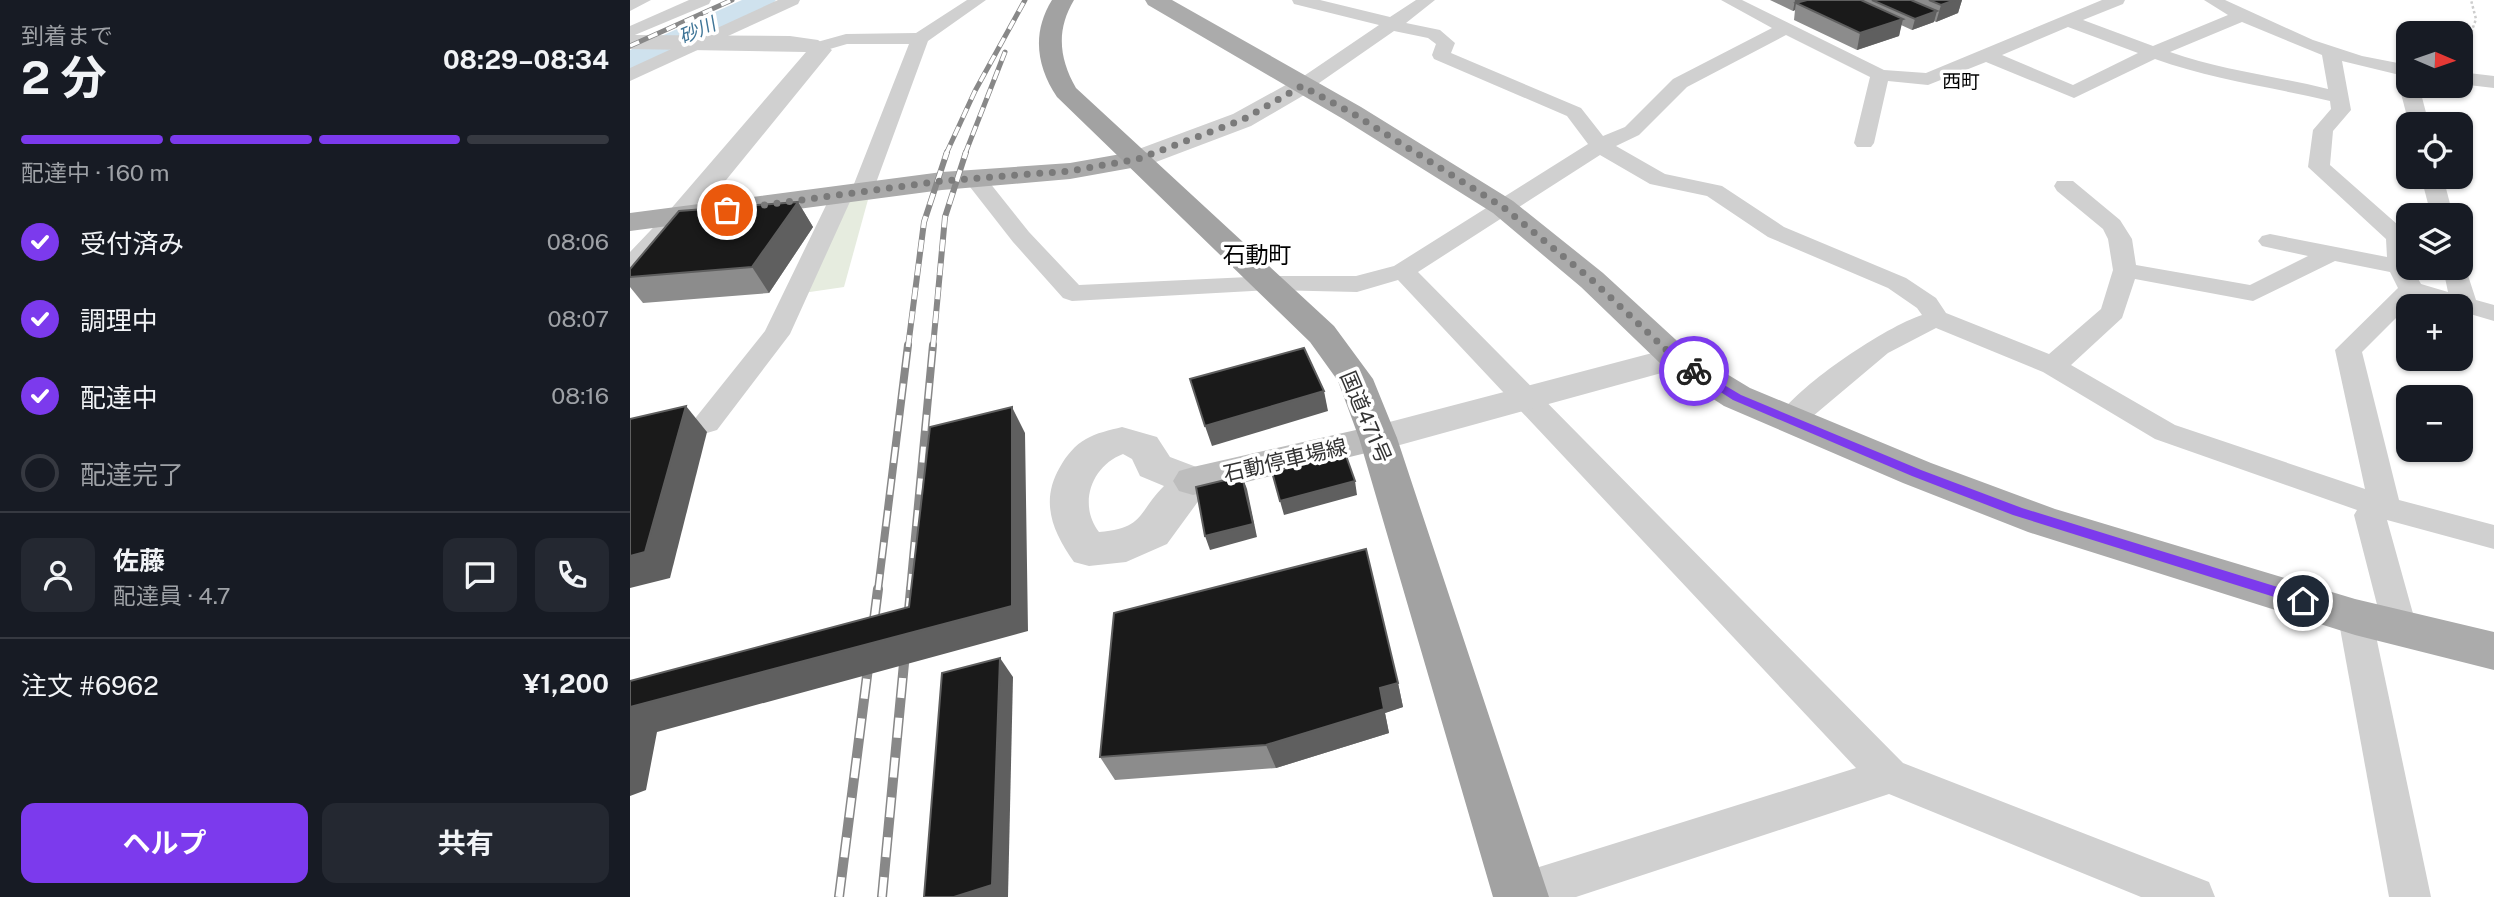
<!DOCTYPE html>
<html lang="ja">
<meta charset="utf-8">
<style>
body{margin:0;font-family:"Public Sans","Noto Sans JP",sans-serif;background:#242831;color:#f1f3f6;height:100vh;display:flex;flex-direction:column;font-size:26px;white-space:nowrap}
*{box-sizing:border-box;margin:0}
p{font-size:23px;color:#9ea1a6}
.icon{flex:none;width:38px;height:38px;fill:none;stroke:currentColor;stroke-width:2;stroke-linecap:round;stroke-linejoin:round}
.map{position:relative;flex:1;overflow:hidden}
.drawer{display:flex;flex-direction:column;background:#171b24;width:630px}
.drawer>*{flex:none}
.needle{width:46px;rotate:92deg}
.buttons{position:absolute;left:1766px;top:21px;display:grid;gap:14px}
.buttons a{display:grid;place-items:center;width:77px;height:77px;border-radius:14px;background:#171b24;box-shadow:0 2px 5px #0004;font-size:35px}
.pin{position:absolute;display:grid;place-items:center;width:60px;height:60px;color:#fff;margin:-30px;border:4px solid #fff;border-radius:50%;box-shadow:0 2px 7px #0007}
.courier{position:absolute;display:grid;place-items:center;width:70px;height:70px;margin:-35px;border:5px solid #7c3aed;border-radius:50%;background:#fff;color:#222;box-shadow:0 2px 9px #0007}
.overview em{font-style:normal;font-weight:700}
.overview div{display:flex;flex-direction:column-reverse}
.overview{display:flex;align-items:center;justify-content:space-between;height:119px;padding:0 21px}
h1{font-size:46px;font-weight:700;line-height:52px}
.bar{display:grid;grid-template-columns:repeat(4,1fr);gap:10px 7px;align-content:center;height:84px;padding:0 21px}
.bar i{height:9px;border-radius:5px;background:#363941}
.bar .selected{background:#7c3aed}
.bar p{grid-column:span 4}
.line{display:flex;align-items:center;gap:18px;padding:0 21px;border-top:2px solid #363941}
.line div{flex:1}
.round{display:grid;place-items:center;flex:none;width:74px;height:74px;border-radius:14px;background:#242831}
ol{padding:0 21px;list-style:none}
li{display:flex;align-items:center;gap:21px;height:77px}
li p{margin-inline-start:auto}
li .icon{padding:7px;border-radius:50%;background:#7c3aed;color:#fff;stroke-width:4}
li:last-child{color:#9ea1a6}
li i{width:38px;height:38px;border:4px solid #363941;border-radius:50%}
.action{display:flex;gap:14px;margin-top:auto;padding:14px 21px}
.action a{flex:1;height:80px;border-radius:14px;background:#7c3aed;color:#fff;font-size:28px;font-weight:700;line-height:80px;text-align:center}
.action a+a{background:#242831;color:#f1f3f6}
main{display:flex;flex:1;min-height:0}
.map>svg:first-child{display:block}
</style>
<main>
<section class="drawer">
<div class="overview"><div><h1>2 分</h1><p>到着まで</p></div><em>08:29–08:34</em></div>
<div class="bar"><i class="selected"></i><i class="selected"></i><i class="selected"></i><i></i><p>配達中 · 160 m</p></div>
<ol>
<li><svg class="icon" aria-label="check" viewBox="0 0 24 24"><path d="M5 12l5 5 9-10"/></svg>受付済み<p>08:06</p></li>
<li><svg class="icon" aria-label="check" viewBox="0 0 24 24"><path d="M5 12l5 5 9-10"/></svg>調理中<p>08:07</p></li>
<li><svg class="icon" aria-label="check" viewBox="0 0 24 24"><path d="M5 12l5 5 9-10"/></svg>配達中<p>08:16</p></li>
<li><i></i>配達完了</li>
</ol>
<div class="line" style="height:126px"><a class="round"><svg class="icon" aria-label="person" viewBox="0 0 24 24"><circle cx="12" cy="8" r="4"/><path d="M4 21q1-7 8-7t8 7"/></svg></a><div><b>佐藤</b><p>配達員 · 4.7</p></div><a class="round"><svg class="icon" aria-label="chat" viewBox="0 0 24 24"><path d="M4 5h16v11H9l-5 4z"/></svg></a><a class="round"><svg class="icon" aria-label="phone" viewBox="0 0 24 24"><path d="M5 4h4l2 5-3 2q2 4 5 5l2-3 5 2v4C11 20 4 13 5 4z"/></svg></a></div>
<div class="line" style="height:91px"><div>注文 #6962</div><b>¥1,200</b></div>
<div class="action"><a>ヘルプ</a><a>共有</a></div>
</section>
<div class="map">
<svg width="1864" height="897" viewBox="0 0 1864 897">
<rect width="100%" height="100%" fill="#fff"/>
<!-- green -->
<polygon fill="#e6ecdf" points="239,196 214,287 173,293 213,204"/>
<g fill="none" stroke-linecap="round" stroke-linejoin="round">
<!-- river -->
<polygon fill="#cfe2ee" fill-rule="evenodd" points="112,0 146,0 142,5 0,70 0,50"/>
<!-- path -->
<polyline stroke="#cdcdcd" stroke-width="2.5" stroke-dasharray="2.5 2.5" stroke-linecap="butt" points="1830,41 1840,36 1846,19 1841,0"/>
<!-- minor -->
<g fill="#d0d0d0" fill-rule="evenodd">
<polygon points="0,0 21,0 0,11"/>
<polygon points="59,0 81,0 79,4 0,37 0,26"/>
<polygon points="148,0 170,0 168,4 0,81 0,68"/>
<polygon points="337,0 356,0 298,41 243,191 240,196 232,198 223,195 160,334 87,430 77,433 67,430 62,423 67,416 135,331 202,193 205,188 213,186 222,189 279,44 217,44 186,53 177,48 180,44 216,34 286,33"/>
<path d="M 662,0 L 690,0 L 760,17 L 786,0 L 805,0 L 776,23 L 810,30 L 825,43 L 821,53 L 951,108 L 973,136 L 995,127 L 1043,79 L 1142,28 L 1091,0 L 1112,0 L 1254,70 L 1296,73 L 1472,0 L 1495,0 L 1493,4 L 1453,20 L 1523,46 L 1598,15 L 1574,0 L 1595,0 L 1683,40 L 1732,56 L 1778,65 L 1778,77 L 1712,61 L 1721,110 L 1703,131 L 1700,165 L 1776,232 L 1778,268 L 1782,268 L 1791,284 L 1818,292 L 1813,268 L 1830,268 L 1830,262 L 1834,263 L 1846,300 L 1864,305 L 1864,321 L 1830,311 L 1830,306 L 1813,306 L 1786,298 L 1732,352 L 1769,500 L 1864,525 L 1864,549 L 1757,520 L 1787,628 L 1782,638 L 1770,642 L 1758,638 L 1753,628 L 1724,515 L 1727,510 L 1525,439 L 1413,372 L 1306,328 L 1258,353 L 1170,427 L 1160,430 L 1150,427 L 1146,420 C 1165,387 1255,327 1292,315 L 1287,308 L 1258,288 L 1138,237 L 1077,196 L 1020,184 L 970,155 L 788,272 L 1273,763 L 1579,882 L 1585,897 L 1511,897 L 1259,794 L 946,897 L 870,897 L 875,879 L 890,873 L 1226,768 L 768,280 L 727,292 L 640,290 L 442,301 L 433,298 L 383,242 L 333,178 L 336,173 L 352,173 L 399,232 L 449,285 L 640,276 L 726,276 L 764,266 L 958,144 L 937,116 L 804,59 L 802,55 L 806,44 L 798,38 L 764,31 L 679,90 L 665,90 L 662,86 L 665,82 L 749,25 L 664,4 ZM 1612,22 L 1692,55 L 1698,89 C 1645,76 1591,70 1540,52 ZM 1438,27 L 1508,53 L 1443,85 L 1372,55 ZM 1156,35 L 1240,77 L 1224,143 L 1227,147 L 1241,147 L 1244,143 L 1258,81 L 1298,85 L 1356,62 L 1444,98 L 1525,59 C 1581,79 1641,87 1700,101 L 1701,109 L 1683,130 L 1678,167 L 1756,239 L 1757,257 L 1640,234 L 1632,236 L 1628,241 L 1632,246 L 1678,256 L 1620,285 L 1506,265 L 1502,239 L 1490,220 L 1443,181 L 1427,181 L 1424,186 L 1427,191 L 1473,229 L 1478,239 L 1483,270 L 1471,309 L 1419,354 L 1316,313 L 1306,298 L 1276,278 L 1154,227 L 1092,186 L 1035,174 L 986,146 L 1009,135 L 1057,87 ZM 1705,261 L 1760,272 L 1768,288 L 1705,350 L 1735,489 L 1545,425 L 1441,365 L 1492,318 L 1505,279 L 1623,301 Z"/>
<polygon points="1830,72 1864,76 1864,88 1830,84"/>
<polygon points="1778,80 1778,86 1789,86 1799,124 1779,124 1769,86"/>
<polygon points="1791,177 1813,177 1823,215 1801,215"/>
<polygon points="1725,603 1737,607 1742,617 1801,897 1759,897 1708,617 1713,607"/>
</g>
<!-- tertiary -->
<g fill="#d0d0d0" fill-rule="evenodd">
<polygon points="0,35 160,36 188,40 202,50 61,223 11,277 0,280 0,252 39,211 176,52 0,49"/>
<polygon points="672,79 681,81 684,86 681,91 621,126 518,165 508,167 498,165 494,159 498,153 603,114 663,81"/>
<polygon points="1045,347 1057,350 1063,358 1057,366 748,451 735,447 729,438 735,429 748,425"/>
<path d="M 492,427 L 527,437 L 540,457 L 577,471 L 583,481 L 537,544 L 496,562 L 459,566 L 444,562 C 422,531 410,501 430,467 C 436,456 445,445 456,439 C 466,433 480,430 492,427 ZM 493,454 L 502,459 L 510,476 L 534,486 C 507,513 515,528 469,532 C 448,505 461,466 493,454 Z"/>
</g>
<!-- secondary -->
<polygon fill="#bdbdbd" fill-rule="evenodd" points="748,425 761,429 767,438 761,447 563,495 549,491 543,481 549,471 563,467"/>
<!-- primary -->
<g fill="#ababab" fill-rule="evenodd">
<polygon points="515,0 542,0 731,107 883,201 973,273 1057,350 1120,388 1301,463 1425,509 1725,599 1864,632 1864,670 1725,635 1398,532 1273,483 1094,406 1033,366 951,287 863,213 713,119 518,5"/>
<polygon points="508,151 518,153 522,159 518,165 440,179 312,190 0,231 0,213 312,172 440,163"/>
</g>
<!-- trunk -->
<path fill="#a2a2a2" fill-rule="evenodd" d="M 422,0 L 444,0 C 426,30 429,58 446,88 L 704,326 L 743,379 L 767,438 L 919,897 L 863,897 L 729,438 L 708,381 L 680,342 L 427,97 C 406,66 402,32 422,0 Z"/>
<!-- rail-far3 casing -->
<g stroke="#888" stroke-width="5">
<g id="rail-far3">
<polyline points="0,46 102,0"/>
<polyline points="316,154 345,91 395,0"/>
<polyline points="335,154 375,52"/>
</g>
</g>
<!-- rail-far2 casing -->
<g stroke="#888" stroke-width="6">
<g id="rail-far2">
<polyline points="278,347 294,222 317,152"/>
<polyline points="303,347 315,217 336,152"/>
</g>
</g>
<!-- rail-far1 casing -->
<g stroke="#888" stroke-width="8">
<g id="rail-far1">
<polyline points="248,590 278,345"/>
<polyline points="280,590 303,345"/>
</g>
</g>
<!-- rail casing -->
<g stroke="#888" stroke-width="10">
<g id="rail">
<polyline points="209,897 248,589"/>
<polyline points="252,897 281,589"/>
</g>
</g>
<!-- rail-far3 -->
<use href="#rail-far3" stroke="#fff" stroke-width="3.5" stroke-dasharray="10" stroke-linecap="butt"/>
<!-- rail-far2 -->
<use href="#rail-far2" stroke="#fff" stroke-width="4.5" stroke-dasharray="12" stroke-linecap="butt"/>
<!-- rail-far1 -->
<use href="#rail-far1" stroke="#fff" stroke-width="5" stroke-dasharray="16" stroke-linecap="butt"/>
<!-- rail -->
<use href="#rail" stroke="#fff" stroke-width="7" stroke-dasharray="20" stroke-linecap="butt"/>
</g>
<!-- wall -->
<g fill="#8c8c8c">
<polygon points="1140,0 1332,0 1328,13 1306,22 1304,21 1304,22 1282,30 1271,25 1269,36 1227,50 1164,20 1165,10 1163,11"/>
<polygon points="168,202 183,227 139,293 13,303 0,287 0,269"/>
<polygon points="768,683 773,707 755,713 759,733 646,768 485,780 470,757"/>
</g>
<!-- shaded-wall -->
<g fill="#5f5f5f">
<polygon points="1165,0 1193,0 1166,3 1165,10 1163,11"/>
<polygon points="1325,0 1332,0 1328,13 1306,22 1311,5"/>
<polygon points="1307,11 1304,22 1282,30 1285,19"/>
<polygon points="1273,19 1269,36 1227,50 1230,33"/>
<polygon points="168,202 183,227 139,293 122,267"/>
<polygon points="694,391 698,411 582,446 575,426"/>
<polygon points="56,406 77,432 40,578 0,588 0,556"/>
<polygon points="382,407 395,433 398,631 27,732 16,790 0,796 0,707 382,606"/>
<polygon points="612,476 617,489 627,537 580,550 575,536"/>
<polygon points="725,481 727,495 654,515 650,501"/>
<polygon points="370,658 383,677 378,897 324,897"/>
<polygon points="768,683 773,707 755,713 759,733 646,768 636,745 750,688"/>
</g>
<!-- building -->
<g fill="#1a1a1a" stroke="#5f5f5f" stroke-width="2">
<polygon points="1177,0 1231,0 1273,19 1230,33 1166,3"/>
<polygon points="1242,0 1281,0 1307,11 1285,19"/>
<polygon points="1299,0 1325,0 1311,5"/>
<polygon points="168,202 122,267 0,277 0,269 49,211"/>
<polygon points="674,348 694,391 575,426 560,379"/>
<polygon points="56,406 15,552 0,556 0,419"/>
<polygon points="382,407 382,606 0,707 0,681 279,607 300,427"/>
<polygon points="715,453 725,481 650,501 642,472"/>
<polygon points="612,476 623,524 575,536 566,487"/>
<polygon points="736,549 768,683 750,688 754,709 636,745 470,757 484,613"/>
<polygon points="370,658 362,885 324,897 294,897 312,673"/>
</g>
<!-- route -->
<polygon fill="#7c3aed" points="1064,367 1111,395 1291,470 1392,508 1673,595 1680,601 1673,606 1383,515 1282,476 1103,400 1061,373 1061,368"/>
<g fill="none" stroke-linecap="round" stroke-linejoin="round">
<!-- done -->
<polyline stroke="#7a7a7a" stroke-width="7" stroke-dasharray="0 12.6" points="97,210 312,181 440,171 508,159 612,120 672,86 722,113 873,207 962,280 1045,358 1064,371"/>
</g>
<g text-anchor="middle" dominant-baseline="central" stroke-width="7" stroke-linejoin="round" paint-order="stroke">
<!-- far-water labels -->
<g font-size="19" font-style="italic" fill="#3f7597" stroke="#fff">
<text transform="translate(67 30) rotate(-24)">砂川</text>
</g>
<!-- far-neighbourhood labels -->
<g font-size="19" fill="#000" stroke="#fff">
<text x="1331" y="81">西町</text>
</g>
<!-- street labels -->
<g font-size="21" fill="#333" stroke="#fff">
<text transform="translate(736 417) rotate(67)">国道471号</text>
<text transform="translate(655 460) rotate(-13)">石動停車場線</text>
</g>
<!-- neighbourhood labels -->
<g font-size="23" fill="#000" stroke="#fff">
<text x="627" y="254">石動町</text>
</g>
</g>
</svg>
<div class="buttons">
<a><svg class="needle" viewBox="-14 -14 28 28"><path d="M0-13l5 13h-10z" fill="#e53935"/><path d="M0 13l5-13h-10z" fill="#9ea1a6"/></svg></a>
<a><svg class="icon" aria-label="locate" viewBox="0 0 24 24"><circle cx="12" cy="12" r="6"/><path d="M12 2v4M12 18v4M2 12h4M18 12h4"/></svg></a>
<a><svg class="icon" aria-label="layers" viewBox="0 0 24 24"><path d="M12 4l9 5-9 5-9-5zM3 14l9 5 9-5"/></svg></a>
<a>+</a>
<a>−</a>
</div>
<div class="pin" style="left:97px;top:210px;background:#ea580c"><svg class="icon" aria-label="bag" viewBox="0 0 24 24"><path d="M5 8h14l-1 12H6zM9 8a3 3 0 0 1 6 0"/></svg></div>
<div class="pin" style="left:1673px;top:601px;background:#1f2937"><svg class="icon" aria-label="home" viewBox="0 0 24 24"><path d="M3 11l9-7 9 7M6 9v11h12V9"/></svg></div>
<div class="courier" style="left:1064px;top:371px"><svg class="icon" aria-label="bike" viewBox="0 0 24 24"><circle cx="6" cy="16" r="4"/><circle cx="18" cy="16" r="4"/><path d="M6 16l4-8h5l3 8M10 8l3 8H6M13 5h3"/></svg></div>
</div>
</main>
